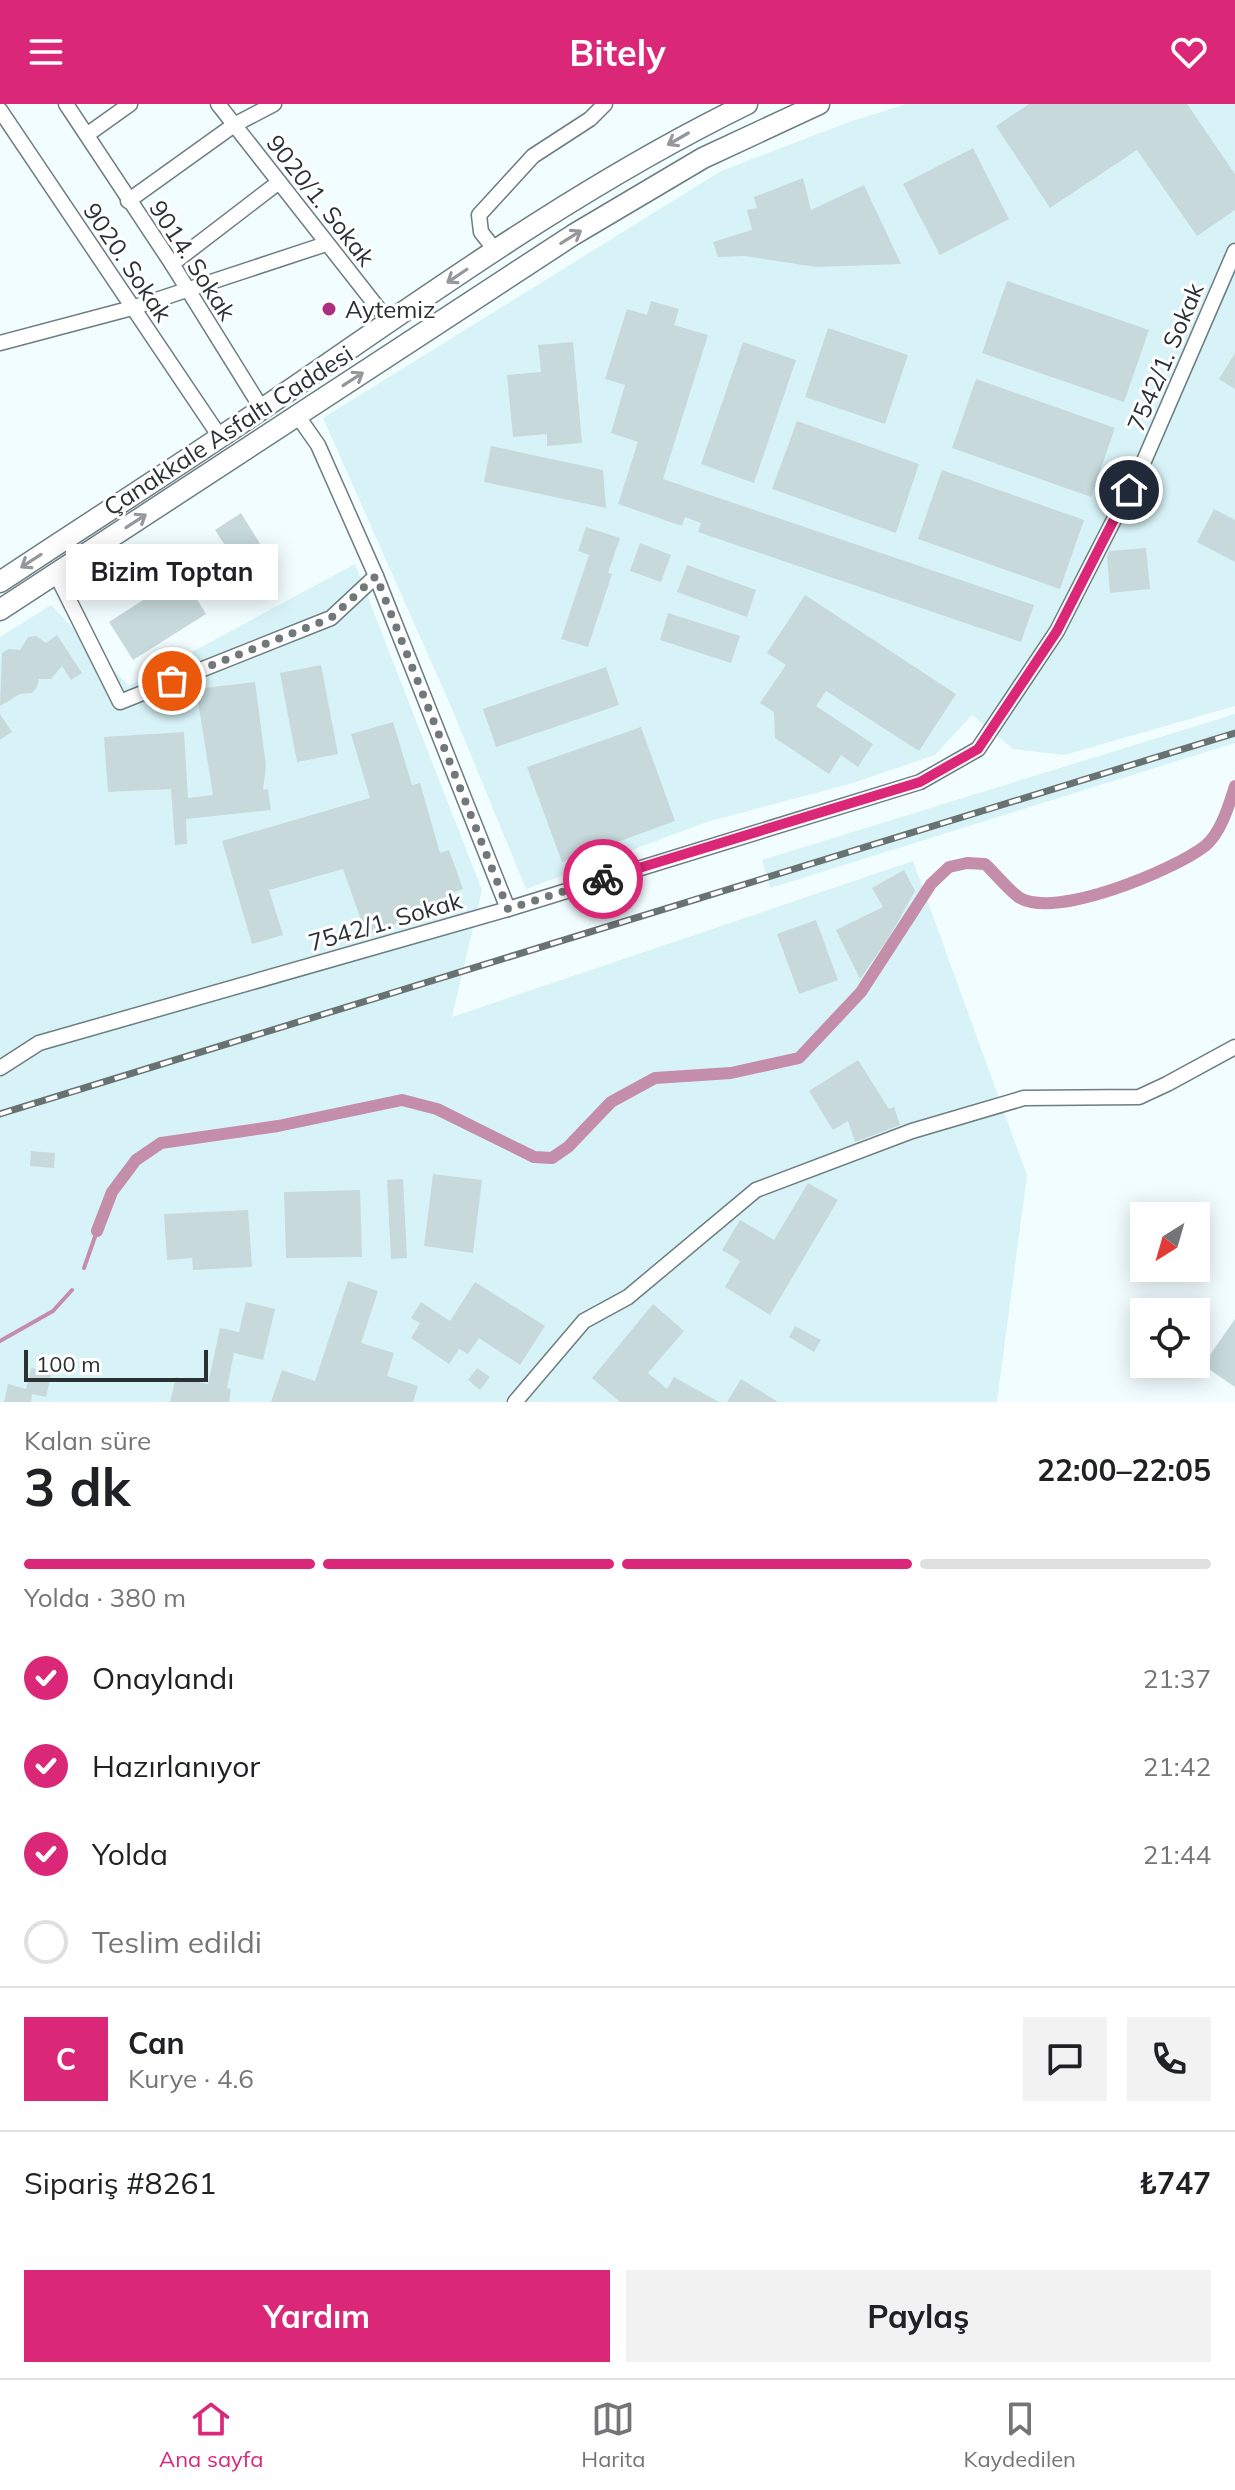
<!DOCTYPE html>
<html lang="tr">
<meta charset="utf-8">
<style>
body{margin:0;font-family:Mulish,sans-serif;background:#f2f2f2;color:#202124;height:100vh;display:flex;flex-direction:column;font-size:30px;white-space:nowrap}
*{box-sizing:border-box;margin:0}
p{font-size:26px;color:#757577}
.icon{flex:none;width:44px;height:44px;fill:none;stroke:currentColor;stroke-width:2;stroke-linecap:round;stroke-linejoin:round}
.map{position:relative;height:1298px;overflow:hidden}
.side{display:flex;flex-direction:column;background:#fff;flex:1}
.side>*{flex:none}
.needle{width:52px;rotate:217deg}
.buttons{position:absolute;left:1130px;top:1098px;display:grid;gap:16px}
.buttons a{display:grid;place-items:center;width:80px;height:80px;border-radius:0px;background:#fff;box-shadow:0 4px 20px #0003;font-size:40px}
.scale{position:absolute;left:24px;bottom:20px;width:184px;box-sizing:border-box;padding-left:8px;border:4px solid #2a3132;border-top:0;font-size:22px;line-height:28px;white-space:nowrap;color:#2a3132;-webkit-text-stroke:6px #fff;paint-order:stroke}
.pin{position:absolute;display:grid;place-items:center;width:68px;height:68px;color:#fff;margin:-34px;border:4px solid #fff;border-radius:50%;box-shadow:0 2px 8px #0007}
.courier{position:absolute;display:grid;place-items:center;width:80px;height:80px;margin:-40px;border:6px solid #db2777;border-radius:50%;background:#fff;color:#222;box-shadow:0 2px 10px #0007}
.bubble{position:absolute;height:56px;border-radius:0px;background:#fff;box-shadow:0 4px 20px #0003;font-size:26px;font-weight:700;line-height:56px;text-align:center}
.head em{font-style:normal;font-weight:700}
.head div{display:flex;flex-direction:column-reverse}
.head{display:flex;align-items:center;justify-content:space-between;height:136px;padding:0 24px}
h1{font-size:52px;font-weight:700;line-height:60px}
.bar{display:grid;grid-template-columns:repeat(4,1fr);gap:12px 8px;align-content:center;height:96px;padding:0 24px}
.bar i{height:10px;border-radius:6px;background:#e0e0e0}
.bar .selected{background:#db2777}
.bar p{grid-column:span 4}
.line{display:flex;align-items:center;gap:20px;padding:0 24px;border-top:2px solid #e0e0e0}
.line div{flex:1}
.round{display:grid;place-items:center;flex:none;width:84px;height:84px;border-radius:0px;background:#f2f2f2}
ol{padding:0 24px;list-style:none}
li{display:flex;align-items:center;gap:24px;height:88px}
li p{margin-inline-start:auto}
li .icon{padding:8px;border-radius:50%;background:#db2777;color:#fff;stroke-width:4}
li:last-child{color:#757577}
li i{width:44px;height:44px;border:4px solid #e0e0e0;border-radius:50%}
.cta{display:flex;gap:16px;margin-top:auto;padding:16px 24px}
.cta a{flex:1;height:92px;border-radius:0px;background:#db2777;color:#fff;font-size:32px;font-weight:700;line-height:92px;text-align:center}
.cta a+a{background:#f2f2f2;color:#202124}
header{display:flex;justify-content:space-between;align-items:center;height:104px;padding:0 24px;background:#db2777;color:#fff;font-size:36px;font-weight:700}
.tab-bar{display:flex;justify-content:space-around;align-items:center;height:112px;border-top:2px solid #e0e0e0;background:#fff;font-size:22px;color:#757577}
.tab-bar a{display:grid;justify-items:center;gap:4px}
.tab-bar .selected{color:#db2777}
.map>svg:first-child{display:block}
</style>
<header><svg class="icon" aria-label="menu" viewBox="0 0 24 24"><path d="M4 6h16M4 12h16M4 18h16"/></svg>Bitely<svg class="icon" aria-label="heart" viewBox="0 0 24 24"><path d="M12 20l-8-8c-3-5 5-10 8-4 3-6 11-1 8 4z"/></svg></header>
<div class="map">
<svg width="1235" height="1298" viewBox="0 0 1235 1298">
<rect width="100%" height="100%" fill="#f2fdff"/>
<!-- built -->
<g fill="#d8f3f8">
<polygon points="907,0 1235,0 1235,602 1064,651 1013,645 972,611 935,651 853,679 707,718 526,785 449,598 323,314 721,67 849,18"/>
<polygon points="355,460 482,786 452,913 913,757 1027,1071 997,1298 0,1298 0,533 51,501 129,582"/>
<polygon points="1235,610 1235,639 770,784 762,756"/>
</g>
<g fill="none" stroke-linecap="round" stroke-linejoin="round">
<!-- stream -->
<g stroke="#c48daa" stroke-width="4">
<polyline points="84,1164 97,1127"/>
<polyline points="0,1237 53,1207 72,1186"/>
</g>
<!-- canal -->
<path stroke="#c48daa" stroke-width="12" d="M 97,1127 L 112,1088 L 136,1056 L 161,1039 L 278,1022 L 402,996 L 437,1005 L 534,1053 L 552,1054 L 568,1043 L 611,998 L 655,974 L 731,969 L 799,954 L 861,888 L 931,780 L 949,763 L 967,759 L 985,760 C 994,768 1011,789 1020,794 C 1057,815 1174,766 1205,742 C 1221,729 1229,701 1235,682"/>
</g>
<!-- building -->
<g fill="#c7d9db">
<polygon points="1029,0 1187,0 1235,70 1235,106 1197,132 1137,46 1050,104 996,22"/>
<polygon points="973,44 1009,115 940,151 903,80"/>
<polygon points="803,74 811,106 864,81 901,160 816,163 745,152 718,153 713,138 752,126 747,106 757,104 754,93"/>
<polygon points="1007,177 1149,226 1124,298 982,249"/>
<polygon points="651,197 679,205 674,221 708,231 663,375 1034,501 1021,538 698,428 701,419 685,413 682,422 618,400 638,338 611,329 625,281 605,275 627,205 647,211"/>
<polygon points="828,224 908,251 885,320 805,293"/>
<polygon points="573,238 582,339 547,342 547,330 513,333 507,271 541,268 538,241"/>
<polygon points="743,238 796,256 754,379 701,360"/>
<polygon points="1235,249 1235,285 1219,275"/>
<polygon points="976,275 1115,324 1091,393 952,344"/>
<polygon points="797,317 919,360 896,429 772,385"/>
<polygon points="491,342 603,366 606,404 484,378"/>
<polygon points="942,366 1084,416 1060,485 918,435"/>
<polygon points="1214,405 1235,416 1235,458 1197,438"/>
<polygon points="241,409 272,459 247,475 215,426"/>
<polygon points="586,423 620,434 608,469 612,470 588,543 561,535 589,451 578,447"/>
<polygon points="640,439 671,451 661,478 630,467"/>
<polygon points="1146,444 1150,485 1110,489 1107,452 1109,447"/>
<polygon points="687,461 756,486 747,513 677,488"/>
<polygon points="182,471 206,510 133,556 109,518"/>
<polygon points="805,491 956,590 919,647 826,587 816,602 873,640 858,663 841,651 829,670 775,634 774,608 760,599 786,561 767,549"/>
<polygon points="668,509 740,532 731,559 660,536"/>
<polygon points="57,531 82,569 71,576 62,562 51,575 39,575 37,583 32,589 20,590 0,602 2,549 9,545 20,546 28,533 36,532 46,539"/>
<polygon points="321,561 338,650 297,658 280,569"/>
<polygon points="606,563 619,601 496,643 483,605"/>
<polygon points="255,578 266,662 263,686 268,685 271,706 186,715 187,740 175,741 171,685 108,688 104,633 184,628 188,694 213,691 196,585"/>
<polygon points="0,610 12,628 0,636"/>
<polygon points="393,618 412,681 420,679 440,749 449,746 463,785 448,790 451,801 366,830 343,765 269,786 283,831 252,840 222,737 370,694 351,630"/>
<polygon points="641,623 675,717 562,758 527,663"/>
<polygon points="904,766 915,787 888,835 860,875 836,826 883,803 872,784"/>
<polygon points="816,816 838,876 799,890 777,830"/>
<polygon points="858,956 889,1005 894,1003 900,1021 855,1038 848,1017 833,1026 809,987"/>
<polygon points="31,1047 55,1049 54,1064 30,1062"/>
<polygon points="433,1070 482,1076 473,1149 424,1142"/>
<polygon points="403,1075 407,1154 391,1155 387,1076"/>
<polygon points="808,1079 838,1096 770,1211 725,1183 740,1157 722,1146 740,1116 774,1136"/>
<polygon points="360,1086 362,1153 286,1154 284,1088"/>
<polygon points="248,1106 252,1163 193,1166 192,1154 167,1156 164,1110"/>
<polygon points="348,1177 378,1187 361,1239 394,1249 387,1272 418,1282 413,1298 271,1298 282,1266 315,1277"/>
<polygon points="475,1178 545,1222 520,1261 479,1234 468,1250 459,1245 449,1260 411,1234 420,1219 411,1214 421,1198 450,1217"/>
<polygon points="246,1198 275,1205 263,1256 234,1249 227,1284 231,1285 229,1298 170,1298 176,1273 208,1280 220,1224 239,1228"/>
<polygon points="653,1200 684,1227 648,1269 667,1285 674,1273 719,1298 620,1298 592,1274"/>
<polygon points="1235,1215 1235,1283 1203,1261"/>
<polygon points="795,1222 821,1236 814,1248 789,1233"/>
<polygon points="31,1264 52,1267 46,1293 32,1290 31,1298 4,1298 8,1280 26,1285"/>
<polygon points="477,1264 490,1273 480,1286 468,1276"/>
<polygon points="741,1275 778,1298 727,1298"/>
</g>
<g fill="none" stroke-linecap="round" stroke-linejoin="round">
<!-- minor casing -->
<g stroke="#6d7d80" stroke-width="17">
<g id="minor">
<polyline points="66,0 172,160 262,305"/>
<polyline points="218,0 389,218"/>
<polyline points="0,6 220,333"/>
<polyline points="88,30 130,0"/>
<polyline points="128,97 234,21 274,0"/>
<polyline points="495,146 481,128 479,111 533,52 590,15 605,0"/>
<polyline points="172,160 279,78"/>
<polyline points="0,239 132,204 326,140"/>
<polyline points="297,311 318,341 376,472 508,805"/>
<polyline points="56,470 120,598 331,514 376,472"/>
<polyline points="0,964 39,939 508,805 920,678 978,645 1057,527 1144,357 1235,147"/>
<polyline points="515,1298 584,1217 628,1193 756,1086 912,1027 1024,994 1139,993 1167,980 1235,943"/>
</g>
</g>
<!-- highway casing -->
<g stroke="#6d7d80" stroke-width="23">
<g id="highway">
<path d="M 0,478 C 95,415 191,354 284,290 C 434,187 583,80 747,0"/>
<polyline points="0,506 573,131 703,54 819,0"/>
</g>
</g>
<!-- minor -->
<use href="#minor" stroke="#fff" stroke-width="14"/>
<!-- highway -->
<use href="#highway" stroke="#fff" stroke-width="20"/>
<!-- rail casing -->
<g stroke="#697273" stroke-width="7">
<polyline id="rail" points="0,1010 1235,629"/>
</g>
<!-- rail -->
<use href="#rail" stroke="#fff" stroke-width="4" stroke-dasharray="12" stroke-linecap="butt"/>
</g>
<!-- one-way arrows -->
<defs><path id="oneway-shaft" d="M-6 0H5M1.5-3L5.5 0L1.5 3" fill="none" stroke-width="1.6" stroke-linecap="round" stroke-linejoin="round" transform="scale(2)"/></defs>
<g stroke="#949898">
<use href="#oneway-shaft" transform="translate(678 35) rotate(150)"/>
<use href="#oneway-shaft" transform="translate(571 133) rotate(-32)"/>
<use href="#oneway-shaft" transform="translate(457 172) rotate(146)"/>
<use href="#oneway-shaft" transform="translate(353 275) rotate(-33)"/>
<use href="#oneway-shaft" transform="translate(136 417) rotate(-33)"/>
<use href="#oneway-shaft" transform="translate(31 457) rotate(147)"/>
</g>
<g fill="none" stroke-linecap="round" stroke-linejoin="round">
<!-- done -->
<polyline stroke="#70787a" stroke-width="8" stroke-dasharray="0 14.4" points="172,577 331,514 376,472 508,805 603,775"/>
<!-- route -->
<polyline stroke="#db2777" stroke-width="10" points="603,775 920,678 978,645 1057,527 1129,386"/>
</g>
<!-- markers -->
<circle fill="#ac2e7e" stroke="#fff" stroke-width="3" cx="329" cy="205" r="8"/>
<g text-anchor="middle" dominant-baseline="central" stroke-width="6" stroke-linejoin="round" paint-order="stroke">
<!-- street labels -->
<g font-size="24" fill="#2a3132" stroke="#fff">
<text transform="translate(321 96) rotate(52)">9020/1. Sokak</text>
<text transform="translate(193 156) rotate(57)">9014. Sokak</text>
<text transform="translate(128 158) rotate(56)">9020. Sokak</text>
<text transform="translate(1165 253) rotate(-67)">7542/1. Sokak</text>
<text transform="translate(228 326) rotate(-33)">Çanakkale Asfaltı Caddesi</text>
<text transform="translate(385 817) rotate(-16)">7542/1. Sokak</text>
</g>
<!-- poi labels -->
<g font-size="24" fill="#2a3132" stroke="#fff" text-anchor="start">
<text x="345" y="205">Aytemiz</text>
</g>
</g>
</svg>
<div class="buttons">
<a><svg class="needle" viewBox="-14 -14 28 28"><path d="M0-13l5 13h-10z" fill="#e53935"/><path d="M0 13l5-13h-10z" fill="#757577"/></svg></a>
<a><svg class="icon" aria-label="locate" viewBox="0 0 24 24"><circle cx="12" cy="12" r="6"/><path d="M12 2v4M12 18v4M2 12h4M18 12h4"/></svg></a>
</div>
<div class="scale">100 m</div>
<div class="pin" style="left:172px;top:577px;background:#ea580c"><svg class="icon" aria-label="bag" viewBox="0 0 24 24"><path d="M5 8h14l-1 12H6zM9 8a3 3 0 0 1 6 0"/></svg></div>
<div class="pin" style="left:1129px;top:386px;background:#1f2937"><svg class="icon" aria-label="home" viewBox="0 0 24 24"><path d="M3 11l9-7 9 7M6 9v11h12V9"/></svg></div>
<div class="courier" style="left:603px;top:775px"><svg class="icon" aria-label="bike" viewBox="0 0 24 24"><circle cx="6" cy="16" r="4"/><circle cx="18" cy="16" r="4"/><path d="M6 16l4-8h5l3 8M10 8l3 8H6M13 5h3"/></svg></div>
<div class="bubble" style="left:66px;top:440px;width:212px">Bizim Toptan</div>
</div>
<section class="side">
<div class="head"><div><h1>3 dk</h1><p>Kalan süre</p></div><em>22:00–22:05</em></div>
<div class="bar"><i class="selected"></i><i class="selected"></i><i class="selected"></i><i></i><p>Yolda · 380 m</p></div>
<ol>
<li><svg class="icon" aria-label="check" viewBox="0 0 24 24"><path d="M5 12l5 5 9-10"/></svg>Onaylandı<p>21:37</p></li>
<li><svg class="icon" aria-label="check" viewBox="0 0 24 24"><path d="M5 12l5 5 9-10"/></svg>Hazırlanıyor<p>21:42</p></li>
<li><svg class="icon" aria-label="check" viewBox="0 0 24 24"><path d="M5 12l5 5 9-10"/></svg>Yolda<p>21:44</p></li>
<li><i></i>Teslim edildi</li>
</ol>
<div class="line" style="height:144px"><b class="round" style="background:#db2777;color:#fff">C</b><div><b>Can</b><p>Kurye · 4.6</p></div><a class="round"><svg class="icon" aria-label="chat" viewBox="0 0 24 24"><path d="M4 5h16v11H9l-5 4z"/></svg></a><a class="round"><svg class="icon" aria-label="phone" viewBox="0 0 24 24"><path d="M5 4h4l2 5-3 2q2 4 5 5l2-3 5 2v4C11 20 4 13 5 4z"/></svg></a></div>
<div class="line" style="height:104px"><div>Sipariş #8261</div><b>₺747</b></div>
<div class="cta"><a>Yardım</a><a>Paylaş</a></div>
</section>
<nav class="tab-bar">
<a class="selected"><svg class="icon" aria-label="home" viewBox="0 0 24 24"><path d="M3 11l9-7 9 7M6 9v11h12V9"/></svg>Ana sayfa</a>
<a><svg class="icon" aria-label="map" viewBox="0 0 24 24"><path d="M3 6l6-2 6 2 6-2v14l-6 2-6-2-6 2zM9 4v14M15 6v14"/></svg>Harita</a>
<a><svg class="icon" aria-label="saved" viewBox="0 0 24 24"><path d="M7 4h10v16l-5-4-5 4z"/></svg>Kaydedilen</a>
</nav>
